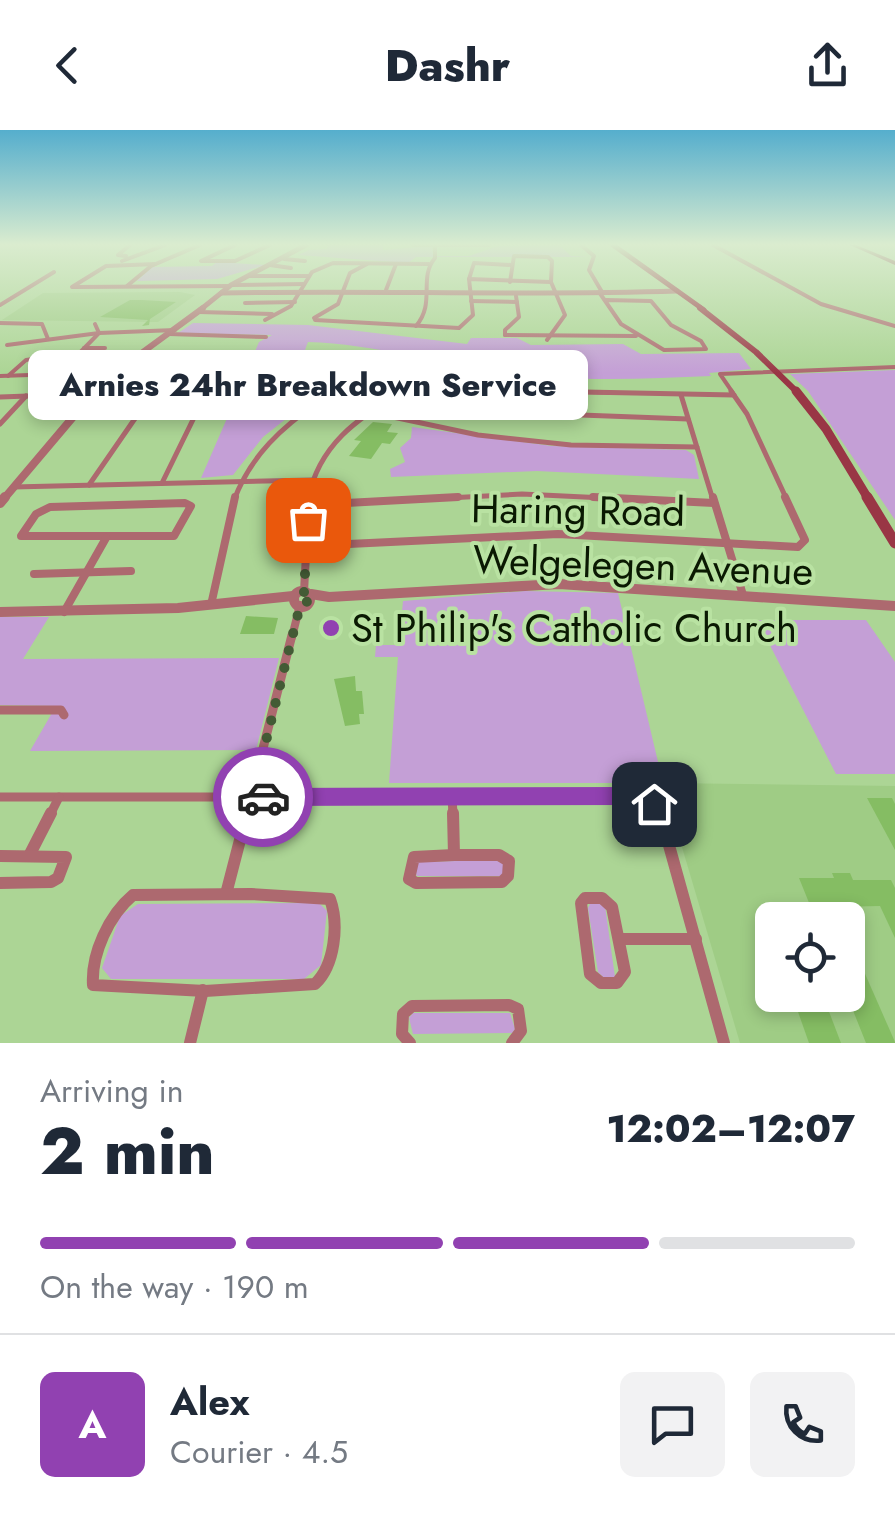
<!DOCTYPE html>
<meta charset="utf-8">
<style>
body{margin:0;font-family:Jost,sans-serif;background:#f2f2f3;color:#1f2937;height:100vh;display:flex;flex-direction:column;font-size:38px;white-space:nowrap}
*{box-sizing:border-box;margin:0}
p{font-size:32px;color:#747a83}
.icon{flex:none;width:55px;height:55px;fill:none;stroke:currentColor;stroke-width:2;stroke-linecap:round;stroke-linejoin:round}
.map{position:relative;height:913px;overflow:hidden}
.details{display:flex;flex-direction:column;background:#fff;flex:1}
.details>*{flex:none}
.fabs{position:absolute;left:755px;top:772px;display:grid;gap:20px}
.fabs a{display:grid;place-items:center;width:110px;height:110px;border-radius:15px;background:#fff;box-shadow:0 5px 15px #0003;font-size:50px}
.pin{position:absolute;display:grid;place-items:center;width:85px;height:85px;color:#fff;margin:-42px;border-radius:20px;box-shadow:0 5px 15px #0006}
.courier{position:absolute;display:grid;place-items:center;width:100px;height:100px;margin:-50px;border:8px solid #9141b1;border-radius:50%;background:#fff;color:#222;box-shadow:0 2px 12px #0007}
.bubble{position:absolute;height:70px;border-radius:15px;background:#fff;box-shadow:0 5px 15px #0003;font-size:32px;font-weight:800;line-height:70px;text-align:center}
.headline em{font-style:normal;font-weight:800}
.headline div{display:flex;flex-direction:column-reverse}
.headline{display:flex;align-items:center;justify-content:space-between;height:170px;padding:0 40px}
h1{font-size:65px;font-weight:800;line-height:75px}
.bar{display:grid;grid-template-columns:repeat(4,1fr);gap:15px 10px;align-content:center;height:120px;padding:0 40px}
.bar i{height:12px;border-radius:8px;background:#e0e1e3}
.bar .current{background:#9141b1}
.bar p{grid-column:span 4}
.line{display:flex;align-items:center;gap:25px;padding:0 40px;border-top:2px solid #e0e1e3}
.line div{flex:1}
.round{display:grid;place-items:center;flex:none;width:105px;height:105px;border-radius:15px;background:#f2f2f3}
header{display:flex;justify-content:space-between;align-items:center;height:130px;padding:0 40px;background:#fff;font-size:45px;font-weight:800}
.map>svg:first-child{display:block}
</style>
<header><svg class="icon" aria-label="back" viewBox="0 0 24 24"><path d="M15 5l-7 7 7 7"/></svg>Dashr<svg class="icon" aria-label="share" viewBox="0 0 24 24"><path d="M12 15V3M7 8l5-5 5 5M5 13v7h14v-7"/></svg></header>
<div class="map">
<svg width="895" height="913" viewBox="0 0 895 913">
<rect width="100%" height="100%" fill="#acd595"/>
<!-- built -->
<g fill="#9fcc85" fill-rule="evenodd">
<polygon points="180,162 195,165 158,192 2,190 43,163"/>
<path d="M 663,653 L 895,656 L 895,913 L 740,913 ZM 772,790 L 848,790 L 848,865 L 772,865 Z"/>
</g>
<!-- green -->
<g fill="#c49fd6">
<polygon points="328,115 383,115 383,120 432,116 433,126 469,126 498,116 559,115 571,126 589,127 416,127 408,133 298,125 309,120 327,119"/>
<polygon points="217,132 266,135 217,149 137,151 152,137 212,136"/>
<path d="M 193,193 L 308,195 L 467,214 L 471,208 L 517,208 L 531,215 L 623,214 L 641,224 L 739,223 L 751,239 L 709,243 L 711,246 C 645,249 574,252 505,243 C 439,234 375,214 308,212 C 300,232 294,262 268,258 L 247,270 L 296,281 L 263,307 L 233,345 L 201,348 L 235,270 L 212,269 L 222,246 L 245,245 L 259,212 L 272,205 L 178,203 Z"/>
<polygon points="895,240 895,390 808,261 790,244"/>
<polygon points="412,297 552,316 686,320 694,325 699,349 537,341 391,347 390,339 405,332 400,318 411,308"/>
<polygon points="525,461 618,463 663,653 389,653 398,527 375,527 376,515 399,515 403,471"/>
<polygon points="0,487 49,487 23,529 279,528 256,620 30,621 56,576 0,575"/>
<polygon points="757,490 866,490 895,532 895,644 836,644"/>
<polygon points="498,730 503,732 504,744 500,746 417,746 415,742 416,732"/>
<polygon points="319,773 327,781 321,835 304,849 111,849 102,838 120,786 138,774"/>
<polygon points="601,774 605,776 615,847 603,847 598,842 588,778 590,774"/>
<polygon points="413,883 510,883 515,899 512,903 413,904 409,888"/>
</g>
<!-- building -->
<g fill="#85bd63">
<polygon points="130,170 142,170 176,172 150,189 149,195 142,196 148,190 100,187"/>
<polygon points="373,292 392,294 387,302 398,303 390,314 382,313 371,329 349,326 361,311 354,310"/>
<polygon points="246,486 278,488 274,504 240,504"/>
<polygon points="355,546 356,561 362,561 364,584 359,584 360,594 345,596 334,549"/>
<polygon points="867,668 892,668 895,674 895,720"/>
<polygon points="832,743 850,743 853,750 891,750 895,758 895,808 880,776 835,777 841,790 816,790 799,748 834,748"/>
<polygon points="848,805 895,912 895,913 866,913 848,868"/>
<polygon points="797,879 828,879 841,913 809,913"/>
</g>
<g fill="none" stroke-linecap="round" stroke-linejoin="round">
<!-- minor-far4 -->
<g stroke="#ad696f" stroke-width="4">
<polyline points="235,115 201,131 235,131 270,115"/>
<polyline points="413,115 489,115"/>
<polyline points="581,115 594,126 589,140 602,162"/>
<polyline points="713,115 821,174 895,196"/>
<polyline points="126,126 118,125 130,115"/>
<polyline points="284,129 305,131"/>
<polyline points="122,131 165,115"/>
<polyline points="155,134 106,136 72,157 229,156"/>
<polyline points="270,135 291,138"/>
<polyline points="248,146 308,146"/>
<polyline points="469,149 474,133 512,135"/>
<polyline points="510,152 514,126 548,127 552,131 551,152"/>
<polyline points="231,155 304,154"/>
<polyline points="127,156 151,136 200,115"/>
<polyline points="386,160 396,134"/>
<polyline points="599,162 621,194 664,220 706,219 701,211 671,195 651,171 606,170"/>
<polyline points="471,171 517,172"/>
<polyline points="245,173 295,172"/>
<polyline points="0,175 54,142"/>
<polyline points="199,182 272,184"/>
<polyline points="314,188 338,174 350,143 367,134"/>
<polyline points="265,190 291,176 312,142 333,133 429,134"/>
<polyline points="315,190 459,198 473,185 469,149 551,152 565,185 547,210"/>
<polyline points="0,193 42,194 48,209"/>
<path d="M 416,196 C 436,173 418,148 435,128 L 435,115"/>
<polyline points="169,204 266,207"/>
<polyline points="505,205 636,206"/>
<polyline points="505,205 505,200 519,187 516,166"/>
<polyline points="7,215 99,203 175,200"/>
<polyline points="84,218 105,218"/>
<polyline points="0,246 59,244 99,203 95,194"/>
<polyline points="8,246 26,230 81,222"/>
<polyline points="270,261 280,263"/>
<path d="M 152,263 C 173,238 192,225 225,223 L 206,263"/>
<polyline points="177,263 209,262"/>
<polyline points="399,263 430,244"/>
<path d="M 409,263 L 338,248 L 332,243 L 338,230 L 348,227 C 438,245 524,262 616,263"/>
<polyline points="733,263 720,244 895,237"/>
</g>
<!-- minor-far3 -->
<g stroke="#ad696f" stroke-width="5">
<polyline points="270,261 478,305 571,315 697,317"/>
<polyline points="396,261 554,284 688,289"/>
<polyline points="535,261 734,265"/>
<polyline points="731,261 747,284 787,370"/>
<polyline points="681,265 713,370"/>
<polyline points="95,266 209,262"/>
<polyline points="0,267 84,264"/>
<polyline points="0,294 26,266"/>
<polyline points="162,353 207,261"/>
<polyline points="89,355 154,261"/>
<polyline points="13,357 312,350"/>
<path d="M 234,370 C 251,325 282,297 320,271"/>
<path d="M 308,370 C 318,315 358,288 403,261"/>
<polyline points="409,370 522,364 646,370"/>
</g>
<!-- minor-far2 -->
<g stroke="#ad696f" stroke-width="8">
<polyline points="593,367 714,373"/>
<polyline points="713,367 743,465"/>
<polygon points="185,373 191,376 174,406 21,406 36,384 50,377"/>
<polyline points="309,375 458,367"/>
<polyline points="307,416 558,404 798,417 805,410 785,367"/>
<polyline points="34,444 131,441"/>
<polyline points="304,462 309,367"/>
<polyline points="211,475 235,367"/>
<polyline points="64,482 106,408"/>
<polyline points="292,507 300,475"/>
</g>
<!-- minor-far1 -->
<g stroke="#ad696f" stroke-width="9">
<polyline points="0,580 61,580 64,585"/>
<polyline points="452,666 453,685"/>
<polyline points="0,667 640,667 654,674 662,685"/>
<polyline points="50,685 59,667"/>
<polyline points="246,685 292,505"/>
</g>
<!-- minor -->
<g stroke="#ad696f" stroke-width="12">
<polyline points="453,683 454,725"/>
<polyline points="660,683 724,913"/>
<polyline points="30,724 51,683"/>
<polygon points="454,725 499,725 509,731 508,746 502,752 416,753 409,749 414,727"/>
<polyline points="0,726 66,727 58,748 51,752 0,753"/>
<polyline points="226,764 247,683"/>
<path d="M 251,764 L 330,769 C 339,794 335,835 315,854 L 205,861 L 93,855 C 91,824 109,785 133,765 Z"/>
<polygon points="585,768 602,768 612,777 625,842 617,853 601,853 590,844 581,773"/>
<polyline points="619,809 696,809"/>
<polyline points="190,913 203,860"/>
<polyline points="410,913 402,904 403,884 412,876 509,875 518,879 521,901 512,913"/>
</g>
<!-- tertiary-far3 -->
<g stroke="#ad696f" stroke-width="5">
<path d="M 221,163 C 373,160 525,166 677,161"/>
<polyline points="200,180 231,155 306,115"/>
</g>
<!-- tertiary-far2 -->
<polyline stroke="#ad696f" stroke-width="6" points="87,263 203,178"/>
<!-- tertiary-far1 -->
<polyline stroke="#ad696f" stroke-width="8" points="3,370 90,267"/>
<!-- tertiary -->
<g stroke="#ad696f" stroke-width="10">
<polyline points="0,373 5,367"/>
<circle cx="302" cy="469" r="8"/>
<polyline points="311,464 329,467 559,454 895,476"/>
<polyline points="0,482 178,478 293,466"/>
</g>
<!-- secondary-far3 -->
<polyline stroke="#993645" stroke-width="5" points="613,115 704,180"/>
<!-- secondary-far2 -->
<polyline stroke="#993645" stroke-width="6" points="700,178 756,222 798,263"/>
<!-- secondary-far1 -->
<polyline stroke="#993645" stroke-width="9" points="796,261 826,299 869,370"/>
<!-- secondary -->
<polyline stroke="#993645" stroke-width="11" points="867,367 895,413"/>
<!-- primary -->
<polygon fill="#7c1a2e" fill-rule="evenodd" points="850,115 856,115 895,131 895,135"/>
</g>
<!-- sky -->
<linearGradient id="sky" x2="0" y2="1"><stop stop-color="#55aecd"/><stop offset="0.47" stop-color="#daeccf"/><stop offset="1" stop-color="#daeccf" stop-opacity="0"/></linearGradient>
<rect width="895" height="243" fill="url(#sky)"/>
<!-- route -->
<polygon fill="#9141b1" points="630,657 662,667 666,674 662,680 654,683 630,675 263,676 252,667 263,658"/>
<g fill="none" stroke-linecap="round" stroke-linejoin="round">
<!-- done -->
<polyline stroke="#435b35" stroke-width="10" stroke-dasharray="0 18" points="263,667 252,667 300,476 313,468 304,462 308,390"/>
</g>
<!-- markers -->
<circle fill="#9141b1" stroke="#b9e2a2" stroke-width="4" cx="331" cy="498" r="10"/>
<g text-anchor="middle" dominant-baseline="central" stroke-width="8" stroke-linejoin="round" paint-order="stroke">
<!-- street labels -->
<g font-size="40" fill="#0a1902" stroke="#b9e2a2">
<text transform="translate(578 380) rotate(1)">Haring Road</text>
<text transform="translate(643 435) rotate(2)">Welgelegen Avenue</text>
</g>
<!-- poi labels -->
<g font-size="40" fill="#0a1902" stroke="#b9e2a2" text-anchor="start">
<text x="351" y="498">St Philip's Catholic Church</text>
</g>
</g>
</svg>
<div class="fabs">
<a><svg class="icon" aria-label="locate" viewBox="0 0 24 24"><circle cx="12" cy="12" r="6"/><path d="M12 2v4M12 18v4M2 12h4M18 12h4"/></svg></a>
</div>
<div class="pin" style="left:308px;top:390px;background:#ea580c"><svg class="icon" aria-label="bag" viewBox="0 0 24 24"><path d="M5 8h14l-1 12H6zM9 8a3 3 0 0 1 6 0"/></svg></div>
<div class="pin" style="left:654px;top:674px;background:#1f2937"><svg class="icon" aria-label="home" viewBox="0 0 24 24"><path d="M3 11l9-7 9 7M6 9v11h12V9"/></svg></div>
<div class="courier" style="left:263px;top:667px"><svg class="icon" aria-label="car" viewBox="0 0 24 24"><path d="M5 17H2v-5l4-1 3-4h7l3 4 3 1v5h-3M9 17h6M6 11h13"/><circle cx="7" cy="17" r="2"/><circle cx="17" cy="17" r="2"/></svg></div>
<div class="bubble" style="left:28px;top:220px;width:560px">Arnies 24hr Breakdown Service</div>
</div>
<section class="details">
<div class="headline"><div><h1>2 min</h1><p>Arriving in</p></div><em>12:02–12:07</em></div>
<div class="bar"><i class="current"></i><i class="current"></i><i class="current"></i><i></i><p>On the way · 190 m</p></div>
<div class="line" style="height:180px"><b class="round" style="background:#9141b1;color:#fff">A</b><div><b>Alex</b><p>Courier · 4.5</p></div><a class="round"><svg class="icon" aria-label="chat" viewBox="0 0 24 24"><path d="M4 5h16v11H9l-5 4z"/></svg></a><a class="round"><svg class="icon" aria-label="phone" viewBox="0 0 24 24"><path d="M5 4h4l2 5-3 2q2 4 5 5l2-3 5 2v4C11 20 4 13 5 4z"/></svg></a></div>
</section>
